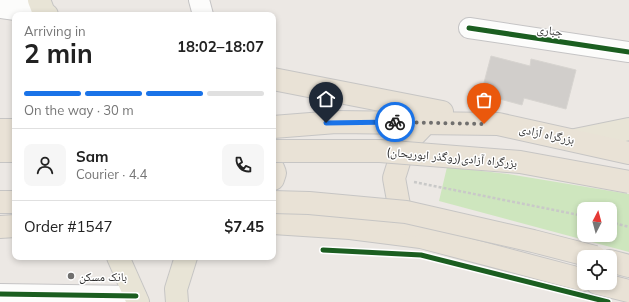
<!DOCTYPE html>
<meta charset="utf-8">
<style>
body{margin:0;font-family:Mulish,"Noto Naskh Arabic",sans-serif;background:#f6f6f6;color:#222;height:100vh;display:flex;flex-direction:column;font-size:15px;white-space:nowrap}
*{box-sizing:border-box;margin:0}
p{font-size:13px;color:#767676}
.icon{flex:none;width:22px;height:22px;fill:none;stroke:currentColor;stroke-width:2;stroke-linecap:round;stroke-linejoin:round}
.map{position:relative;flex:1;overflow:hidden}
.side{position:absolute;left:12px;top:12px;width:264px;height:248px;display:flex;flex-direction:column;background:#fff;border-radius:8px;box-shadow:0 2px 6px #0003}
.side>*{flex:none}
.needle{width:26px;rotate:6deg}
.fabs{position:absolute;left:577px;top:202px;display:grid;gap:8px}
.fabs a{display:grid;place-items:center;width:40px;height:40px;border-radius:8px;background:#fff;box-shadow:0 2px 6px #0003;font-size:20px}
.pin{position:absolute;display:grid;place-items:center;width:34px;height:34px;color:#fff;margin:-41px -17px;border-radius:50% 50% 50% 0;rotate:-45deg;box-shadow:0 0 4px #0007}
.pin .icon{rotate:45deg}
.courier{position:absolute;display:grid;place-items:center;width:40px;height:40px;margin:-20px;border:3px solid #1a73e8;border-radius:50%;background:#fff;color:#222;box-shadow:0 1px 5px #0007}
.head em{font-style:normal;font-weight:700}
.head div{display:flex;flex-direction:column-reverse}
.head{display:flex;align-items:center;justify-content:space-between;height:68px;padding:0 12px}
h1{font-size:26px;font-weight:700;line-height:30px}
.bar{display:grid;grid-template-columns:repeat(4,1fr);gap:6px 4px;align-content:center;height:48px;padding:0 12px}
.bar i{height:5px;border-radius:3px;background:#e0e0e0}
.bar .current{background:#1a73e8}
.bar p{grid-column:span 4}
.line{display:flex;align-items:center;gap:10px;padding:0 12px;border-top:1px solid #e0e0e0}
.line div{flex:1}
.round{display:grid;place-items:center;flex:none;width:42px;height:42px;border-radius:8px;background:#f6f6f6}
.map>svg:first-child{display:block}
</style>
<div class="map">
<svg width="629" height="302" viewBox="0 0 629 302">
<rect width="100%" height="100%" fill="#ece8e4"/>
<!-- green -->
<path fill="#cee6be" fill-rule="evenodd" d="M 447,167 L 508,174 L 629,194 L 629,252 L 439,201 ZM 584,209 L 610,209 L 610,235 L 584,235 Z"/>
<!-- building -->
<polygon fill="#d1cecb" stroke="#d7d4d0" points="491,56 530,66 531,59 576,70 566,109 524,98 522,105 481,94"/>
<g fill="none" stroke-linecap="round" stroke-linejoin="round">
<!-- minor casing -->
<g stroke="#c5c4c5" stroke-width="22">
<g id="minor">
<polyline points="199,0 203,15"/>
<polyline points="469,28 629,52"/>
<polyline points="0,294 136,296"/>
</g>
</g>
<!-- secondary casing -->
<g stroke="#c5c4c5" stroke-width="24">
<polyline id="secondary" points="0,7 44,13"/>
</g>
<!-- primary casing -->
<g stroke="#c6c5c4" stroke-width="24">
<g id="primary">
<polyline points="39,0 44,13 47,15"/>
<polyline points="575,140 629,129"/>
<polyline points="118,257 138,302"/>
<polyline points="177,302 176,289 186,257"/>
</g>
</g>
<!-- trunk casing -->
<g stroke="#c6c5c4" stroke-width="24">
<g id="trunk">
<polyline points="273,79 442,112"/>
<polyline points="273,127 336,122 498,124 629,153"/>
<polyline points="0,130 15,130"/>
<polyline points="0,151 15,151"/>
<polyline points="273,168 275,173 273,179"/>
<polyline points="0,202 15,202"/>
<polyline points="273,223 350,228 421,237 584,280"/>
<polyline points="412,226 400,211 394,178 404,146 427,122"/>
<polyline points="0,227 15,226"/>
<polyline points="610,261 629,266"/>
<polyline points="597,283 629,291"/>
</g>
</g>
<!-- path -->
<g stroke="#c9c9c8" stroke-width="2.5" stroke-dasharray="3 2" stroke-linecap="butt">
<polyline points="414,182 584,216"/>
<polyline points="610,222 629,227"/>
</g>
<!-- minor -->
<use href="#minor" stroke="#fcfcfb" stroke-width="20"/>
<!-- secondary -->
<use href="#secondary" stroke="#fcfcfb" stroke-width="22"/>
<!-- primary -->
<use href="#primary" stroke="#e8e4d6" stroke-width="22"/>
<!-- trunk -->
<use href="#trunk" stroke="#e9e2d6" stroke-width="22"/>
<!-- trunk-bridge casing -->
<g stroke="#c6c5c4" stroke-width="24" stroke-linecap="butt">
<g id="trunk-bridge">
<polyline points="273,151 380,151 520,162 629,182"/>
<polyline points="273,202 309,203 406,212 533,241 595,257"/>
</g>
</g>
<!-- trunk-bridge -->
<use href="#trunk-bridge" stroke="#e9e2d6" stroke-width="22"/>
<!-- cycleway casing -->
<g stroke="#fff" stroke-width="8">
<g id="cycleway">
<polyline points="469,28 629,52"/>
<polyline points="323,250 421,255 608,302"/>
<polyline points="0,294 136,296"/>
</g>
</g>
<!-- cycleway -->
<use href="#cycleway" stroke="#1b5e20" stroke-width="5"/>
</g>
<g fill="none" stroke-linecap="round" stroke-linejoin="round">
<!-- done -->
<polyline stroke="#706f6e" stroke-width="4" stroke-dasharray="0 7.2" points="395,122 484,124"/>
<!-- route -->
<polyline stroke="#1a73e8" stroke-width="5" points="326,123 395,122"/>
</g>
<!-- markers -->
<circle fill="#706f6e" stroke="#fff" stroke-width="1.5" cx="71" cy="276" r="4"/>
<g text-anchor="middle" dominant-baseline="central" stroke-width="3" stroke-linejoin="round" paint-order="stroke">
<!-- street labels -->
<g font-size="12" fill="#2e2e2e" stroke="#fff">
<text transform="translate(550 30) rotate(8)">جباری</text>
<text transform="translate(547 134) rotate(12)">بزرگراه آزادی</text>
<text transform="translate(452 157) rotate(5)">بزرگراه آزادی(روگذر ابوریحان)</text>
</g>
<!-- poi labels -->
<g font-size="12" fill="#2e2e2e" stroke="#fff" text-anchor="start">
<text x="79" y="276">بانک مسکن</text>
</g>
</g>
</svg>
<div class="fabs">
<a><svg class="needle" viewBox="-14 -14 28 28"><path d="M0-13l5 13h-10z" fill="#e53935"/><path d="M0 13l5-13h-10z" fill="#767676"/></svg></a>
<a><svg class="icon" aria-label="locate" viewBox="0 0 24 24"><circle cx="12" cy="12" r="6"/><path d="M12 2v4M12 18v4M2 12h4M18 12h4"/></svg></a>
</div>
<div class="pin" style="left:484px;top:124px;background:#ea580c"><svg class="icon" aria-label="bag" viewBox="0 0 24 24"><path d="M5 8h14l-1 12H6zM9 8a3 3 0 0 1 6 0"/></svg></div>
<div class="pin" style="left:326px;top:123px;background:#1f2937"><svg class="icon" aria-label="home" viewBox="0 0 24 24"><path d="M3 11l9-7 9 7M6 9v11h12V9"/></svg></div>
<div class="courier" style="left:395px;top:122px"><svg class="icon" aria-label="bike" viewBox="0 0 24 24"><circle cx="6" cy="16" r="4"/><circle cx="18" cy="16" r="4"/><path d="M6 16l4-8h5l3 8M10 8l3 8H6M13 5h3"/></svg></div>
<section class="side">
<div class="head"><div><h1>2 min</h1><p>Arriving in</p></div><em>18:02–18:07</em></div>
<div class="bar"><i class="current"></i><i class="current"></i><i class="current"></i><i></i><p>On the way · 30 m</p></div>
<div class="line" style="height:72px"><a class="round"><svg class="icon" aria-label="person" viewBox="0 0 24 24"><circle cx="12" cy="8" r="4"/><path d="M4 21q1-7 8-7t8 7"/></svg></a><div><b>Sam</b><p>Courier · 4.4</p></div><a class="round"><svg class="icon" aria-label="phone" viewBox="0 0 24 24"><path d="M5 4h4l2 5-3 2q2 4 5 5l2-3 5 2v4C11 20 4 13 5 4z"/></svg></a></div>
<div class="line" style="height:52px"><div>Order #1547</div><b>$7.45</b></div>
</section>
</div>
